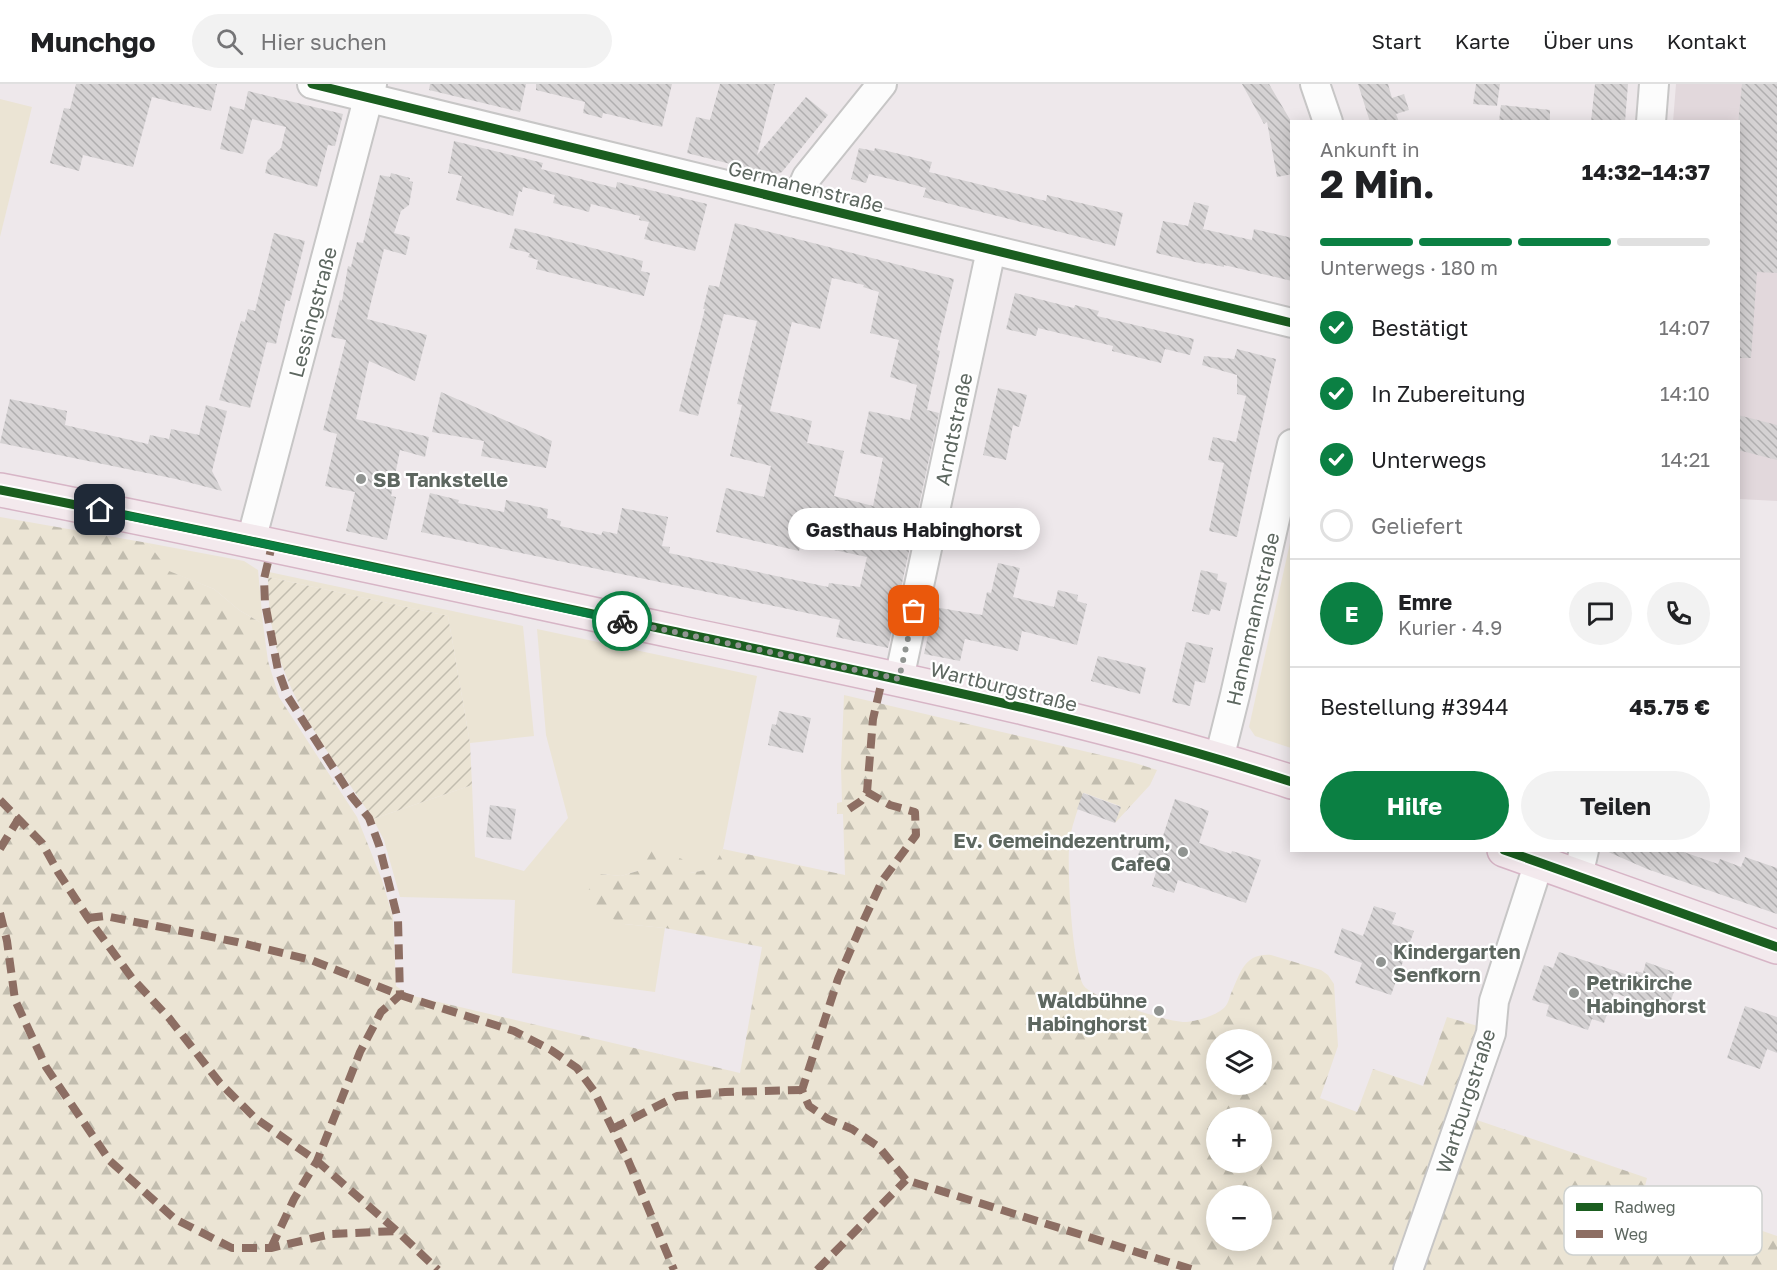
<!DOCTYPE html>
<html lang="de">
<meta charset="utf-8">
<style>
body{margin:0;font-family:"Golos Text",sans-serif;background:#f2f2f2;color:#202124;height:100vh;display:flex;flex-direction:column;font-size:22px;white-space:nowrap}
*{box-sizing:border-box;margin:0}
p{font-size:20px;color:#757577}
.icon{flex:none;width:33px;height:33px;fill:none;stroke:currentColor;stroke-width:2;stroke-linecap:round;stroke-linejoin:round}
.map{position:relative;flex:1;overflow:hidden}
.side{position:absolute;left:1290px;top:36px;width:450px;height:732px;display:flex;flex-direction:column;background:#fff;border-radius:0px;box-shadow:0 3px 15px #0003}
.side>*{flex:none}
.fabs{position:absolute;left:1206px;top:945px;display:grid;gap:12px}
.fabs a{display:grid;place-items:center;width:66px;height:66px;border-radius:50%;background:#fff;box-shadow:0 3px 15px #0003;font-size:30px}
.pin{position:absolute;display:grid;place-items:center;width:51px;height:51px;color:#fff;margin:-26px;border-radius:12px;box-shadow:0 3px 9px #0006}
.courier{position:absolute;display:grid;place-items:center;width:60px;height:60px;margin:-30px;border:4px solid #0b8043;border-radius:50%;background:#fff;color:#222;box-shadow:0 2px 8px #0007}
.bubble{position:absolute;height:42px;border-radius:21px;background:#fff;box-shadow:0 3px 15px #0003;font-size:20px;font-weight:700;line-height:42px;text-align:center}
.head em{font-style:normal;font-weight:700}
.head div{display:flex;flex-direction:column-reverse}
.head{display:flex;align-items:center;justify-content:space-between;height:102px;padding:0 30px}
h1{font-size:39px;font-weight:700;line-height:45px}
.bar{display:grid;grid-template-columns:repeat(4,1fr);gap:9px 6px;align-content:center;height:72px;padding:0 30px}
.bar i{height:8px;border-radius:4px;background:#e0e0e0}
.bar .active{background:#0b8043}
.bar p{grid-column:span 4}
.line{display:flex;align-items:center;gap:15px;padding:0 30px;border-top:2px solid #e0e0e0}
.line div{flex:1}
.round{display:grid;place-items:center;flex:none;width:63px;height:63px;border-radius:32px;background:#f2f2f2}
ol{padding:0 30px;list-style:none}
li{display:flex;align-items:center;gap:18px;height:66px}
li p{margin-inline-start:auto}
li .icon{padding:6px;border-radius:50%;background:#0b8043;color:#fff;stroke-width:4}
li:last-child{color:#757577}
li i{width:33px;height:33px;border:3px solid #e0e0e0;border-radius:50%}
.button{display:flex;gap:12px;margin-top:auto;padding:12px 30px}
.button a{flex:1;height:69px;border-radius:36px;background:#0b8043;color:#fff;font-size:24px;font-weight:700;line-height:69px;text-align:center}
.button a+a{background:#f2f2f2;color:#202124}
header{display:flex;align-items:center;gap:36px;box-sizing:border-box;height:84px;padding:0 30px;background:#fff;border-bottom:2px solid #e0e0e0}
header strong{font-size:28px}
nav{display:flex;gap:33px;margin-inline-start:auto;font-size:21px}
.search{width:420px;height:54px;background:#f2f2f2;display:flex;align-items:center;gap:15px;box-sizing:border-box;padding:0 21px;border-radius:33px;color:#757577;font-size:22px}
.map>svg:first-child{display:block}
</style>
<header>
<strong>Munchgo</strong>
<div class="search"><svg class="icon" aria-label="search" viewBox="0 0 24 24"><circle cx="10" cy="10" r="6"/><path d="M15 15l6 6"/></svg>Hier suchen</div>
<nav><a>Start</a><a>Karte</a><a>Über uns</a><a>Kontakt</a></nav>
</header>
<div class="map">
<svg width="1777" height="1186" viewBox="0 0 1777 1186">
<defs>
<pattern id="forest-firs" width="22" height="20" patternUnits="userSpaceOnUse" patternTransform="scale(1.5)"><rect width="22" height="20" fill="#ebe4d4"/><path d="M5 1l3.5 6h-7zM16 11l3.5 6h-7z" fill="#c2bdaf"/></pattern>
<pattern id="garden-furrows" width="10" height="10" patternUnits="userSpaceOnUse" patternTransform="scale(1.5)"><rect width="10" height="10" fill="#ebe4d4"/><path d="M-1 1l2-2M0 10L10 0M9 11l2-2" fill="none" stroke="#c2bdaf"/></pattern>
<pattern id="building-back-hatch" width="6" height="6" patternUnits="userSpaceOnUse" patternTransform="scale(1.5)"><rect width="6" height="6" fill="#d5d2d3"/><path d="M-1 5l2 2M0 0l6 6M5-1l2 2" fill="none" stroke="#b0aeaf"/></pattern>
</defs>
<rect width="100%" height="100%" fill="#eee8eb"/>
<!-- education -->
<polygon fill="#e2d8dc" points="1676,0 1777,0 1777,417 1739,415 1738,38 1673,38"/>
<!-- green -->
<g fill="#ebe4d4">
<polygon points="0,15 32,23 0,153"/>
<polygon points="148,459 244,477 258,486 263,540 239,526 214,505 168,487"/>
<polygon points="1290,459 1292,459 1291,664 1255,652 1249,643"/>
<polygon points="269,488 523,542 534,652 470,659 448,532 268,493"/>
<polygon points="537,545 757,592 723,765 718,776 708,786 690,789 641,786 621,792 601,790 624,840 665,844 655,908 512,889 515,816 400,813 384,756 373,735 472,701 475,773 524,787 568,734 546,651"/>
</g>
<!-- forest -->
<g fill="url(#forest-firs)" fill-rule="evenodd">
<path d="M 0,433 L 148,459 L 169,487 L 214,505 L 239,526 L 263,540 L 268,577 L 279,613 L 357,733 L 382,796 L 393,833 L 396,902 L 409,911 L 740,989 L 762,863 L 665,844 L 624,840 L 591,825 L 587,808 L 601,790 L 621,792 L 641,786 L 653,765 L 682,775 L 690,789 C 710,786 714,783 723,765 L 845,791 L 843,730 L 837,730 L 837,719 L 842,718 L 841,683 L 844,611 L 1135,679 L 1157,686 L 1150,701 L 1115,739 L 1120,722 L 1084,709 C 1078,724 1073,738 1070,753 C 1066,777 1072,883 1084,902 C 1092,914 1170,939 1186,938 C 1197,937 1215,932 1224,924 C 1227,921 1229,916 1230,912 C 1240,891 1243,869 1271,871 L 1321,886 L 1328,891 L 1334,900 L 1338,962 L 1320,1014 L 1357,1028 L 1373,985 L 1423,1002 L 1447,933 L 1488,945 L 1405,1186 L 0,1186 ZM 1216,956 L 1262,956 L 1262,1000 L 1216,1000 ZM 1216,1034 L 1262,1034 L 1262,1078 L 1216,1078 ZM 1216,1112 L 1262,1112 L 1262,1156 L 1216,1156 Z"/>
<polygon points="1471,1034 1647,1094 1644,1106 1777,1152 1777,1186 1418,1186"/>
</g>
<!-- garden -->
<path fill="url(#garden-furrows)" d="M 268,493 L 448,532 L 470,659 L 472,701 L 373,735 C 342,688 302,637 283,584 C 272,556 268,523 268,493 Z"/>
<!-- building -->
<g fill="url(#building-back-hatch)" fill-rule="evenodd">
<polygon points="76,0 217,0 211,27 152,13 133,83 83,71 79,87 50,79 64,24 70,25"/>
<polygon points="430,0 526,0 520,28 429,6"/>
<polygon points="536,0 672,0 662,43 603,29 602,34 583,29 585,18 536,6"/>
<polygon points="720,0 775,0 757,71 806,13 828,31 782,88 774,91 687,69 696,33 710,36"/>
<polygon points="1242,0 1269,0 1292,39 1292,90 1277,93 1267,38 1264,40"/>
<polygon points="1358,0 1388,0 1392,14 1404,10 1409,26 1396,30 1399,38 1370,38"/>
<polygon points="1476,0 1500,0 1497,22 1473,20"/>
<polygon points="1595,0 1628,0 1625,38 1591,38"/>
<polygon points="1742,0 1777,0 1777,189 1757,188 1751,274 1738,274 1738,40"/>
<polygon points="248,7 343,30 335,62 328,61 317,103 265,89 268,76 281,64 286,43 252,35 243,70 220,65 230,22 244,26"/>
<polygon points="1501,21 1550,26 1550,38 1499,38"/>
<polygon points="454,57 543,79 541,85 616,104 617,98 707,120 695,167 644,155 649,138 639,136 640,132 591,120 589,128 574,124 553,119 555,111 523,103 522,108 519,107 513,132 456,116 462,92 448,89"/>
<polygon points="859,64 874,67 875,64 932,78 929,88 974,99 1046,117 1047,111 1123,129 1115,162 923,113 926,104 907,99 869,90 866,99 851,95"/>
<polygon points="391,89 410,94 409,97 413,98 409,121 401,127 394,149 410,153 406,171 384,165 367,235 427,251 415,297 369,277 356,335 429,353 425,373 400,366 391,412 396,413 387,456 346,447 355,408 325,402 337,350 323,346 346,256 331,253 340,216 342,217 348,182 351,183 357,158 363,159 380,91 390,93"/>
<polygon points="1194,118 1209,122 1203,145 1252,156 1254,145 1292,154 1292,197 1224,181 1224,183 1205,179 1204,180 1156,169 1163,137 1188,142"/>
<path d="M 735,139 L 954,195 L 937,266 L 940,267 L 927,326 L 939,329 L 888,564 L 836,553 L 840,536 L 421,448 L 430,409 L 459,416 L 458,419 L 504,428 L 506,416 L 548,425 L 547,434 L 561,437 L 560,442 L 601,451 L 603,447 L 617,450 L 622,424 L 668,433 L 662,462 L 670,463 L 669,469 L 828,503 L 829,499 L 860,503 L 867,473 L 801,459 L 799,467 L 716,448 L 726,404 L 764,413 L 771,382 L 730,372 L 742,321 L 737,320 L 757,237 L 724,230 L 698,332 L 679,327 L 705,225 L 703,225 L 709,201 L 719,203 ZM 832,194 L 864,201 L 863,203 L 879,208 L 870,249 L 899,256 L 890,293 L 917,301 L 910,336 L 869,327 L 860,369 L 883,374 L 873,422 L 834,412 L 844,367 L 807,359 L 812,337 L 770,327 L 792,238 L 820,245 Z"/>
<polygon points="515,144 643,177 641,187 650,189 644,212 536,185 538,176 528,173 530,169 509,164"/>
<polygon points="274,149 305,157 290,217 286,216 276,260 267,258 250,324 219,316 241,237 245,238 248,225 255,227"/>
<polygon points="1015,209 1074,224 1075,221 1099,227 1097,232 1194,255 1190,271 1165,265 1161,279 1112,267 1113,262 1038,244 1036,252 1006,245"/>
<polygon points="1237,265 1276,275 1237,453 1209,447 1224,379 1208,376 1213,353 1236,358 1246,312 1237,310 1237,291 1202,281 1204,272 1234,275"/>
<polygon points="998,304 1027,311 1019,343 1013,341 1006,376 983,371"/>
<polygon points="441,308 552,357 546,384 481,372 484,357 432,348"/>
<polygon points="10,315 67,327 65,341 148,360 150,351 169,355 171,345 199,351 206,321 227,327 212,387 222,407 176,395 0,359"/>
<polygon points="1738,331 1777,341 1777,376 1738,366"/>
<polygon points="998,479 1020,484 1013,513 1054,523 1058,506 1078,511 1077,517 1087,520 1077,561 1022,547 1018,567 965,555 960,577 924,570 934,523 982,531 987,508 991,509"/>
<polygon points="1201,486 1218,490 1217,496 1227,499 1220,527 1211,525 1209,531 1192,527"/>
<polygon points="1186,558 1213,564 1205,599 1195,597 1190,622 1172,618"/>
<polygon points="1098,572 1146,584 1140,610 1091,597"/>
<polygon points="779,627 811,634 803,669 768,661 772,640 776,641"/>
<polygon points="1083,709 1121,723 1115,739 1077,725"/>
<polygon points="1175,715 1209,727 1199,759 1231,770 1232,767 1261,776 1246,819 1178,796 1174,809 1152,802 1156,788 1135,781 1145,750 1162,755"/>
<polygon points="490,721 516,725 511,756 486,753"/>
<polygon points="1604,766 1678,766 1718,780 1720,775 1741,783 1745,773 1777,784 1777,830 1647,785"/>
<polygon points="1374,822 1396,829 1392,840 1414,847 1391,911 1355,899 1362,879 1334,869 1342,844 1363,852"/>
<polygon points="1559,868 1634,893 1636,887 1643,889 1646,878 1674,888 1669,903 1675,904 1669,923 1656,918 1654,922 1614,909 1604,939 1592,935 1588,946 1546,932 1549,921 1532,916 1544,881 1553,884"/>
<polygon points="1745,922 1777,933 1777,969 1767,965 1760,985 1727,974"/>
</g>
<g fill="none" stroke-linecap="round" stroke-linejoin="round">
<!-- minor casing -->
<g stroke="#c7c6c6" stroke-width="32">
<g id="minor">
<polyline points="312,0 1292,239"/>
<polyline points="1315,0 1328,38"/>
<polyline points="1651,38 1654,0"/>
<polyline points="796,118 807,93 882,0"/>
<polyline points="251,457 372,0"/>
<polyline points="899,595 991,166"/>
<polyline points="1219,675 1235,611 1292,360"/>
<polyline points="1578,792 1584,766"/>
<polyline points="1408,1186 1491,949 1494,917 1543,766"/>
</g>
</g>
<!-- major casing -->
<g stroke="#d7b5c6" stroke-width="36">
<g id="major">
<path d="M 0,406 C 227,450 452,500 677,548 C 883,592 1091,633 1292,698"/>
<polyline points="1504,766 1777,863"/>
</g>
</g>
<!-- minor -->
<use href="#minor" stroke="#fcfcfc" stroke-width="28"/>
<!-- major -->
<use href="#major" stroke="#f3e9ed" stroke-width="33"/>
<!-- quiet -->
<g stroke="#8d6e63" stroke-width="8" stroke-dasharray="15 8" stroke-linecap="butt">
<polyline points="867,708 890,721 915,728 916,751 882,797 861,842 838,895 802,1006 809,1022 828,1035 852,1045 879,1063 906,1096 1194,1186"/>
<polyline points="0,716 42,759 58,788 88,834 132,894 169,934 220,999 255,1034 317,1077 397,1147 438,1186"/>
<polyline points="849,725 861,717 867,708 873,635 883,592"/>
<polyline points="0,765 19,734"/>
<polyline points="0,829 7,857 15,916 46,983 110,1077 175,1135 232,1164 271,1164 331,1150 397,1147"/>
<polyline points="88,834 105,832 237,858 311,876 400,911 514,947 551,966 577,984 594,1007 628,1076 674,1186"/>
<polyline points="612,1045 677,1012 725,1008 802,1006"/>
<polyline points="271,1164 294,1115 317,1077 360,968 381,928 400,911 398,836 379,761 369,734 352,713 288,613 278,586 265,519 264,495 272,461"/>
<polyline points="817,1186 906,1096"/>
</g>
<!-- cycleway casing -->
<g stroke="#fff" stroke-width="13">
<g id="cycleway">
<polyline points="312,0 1292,239"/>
<path d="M 0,406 C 227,450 452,500 677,548 C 883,592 1091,633 1292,698"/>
<polyline points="1504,766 1777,863"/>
</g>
</g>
<!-- cycleway -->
<use href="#cycleway" stroke="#1b5e20" stroke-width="9"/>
</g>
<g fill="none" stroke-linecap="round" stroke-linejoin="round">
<!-- done -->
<polyline stroke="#909491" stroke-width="6" stroke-dasharray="0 10.8" points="622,537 899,595 914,527"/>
<!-- route -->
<polyline stroke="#0b8043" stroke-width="8" points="100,426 251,457 622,537"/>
</g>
<!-- markers -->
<g fill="#909491" stroke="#fff" stroke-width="2">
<circle cx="361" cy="395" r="6"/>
<circle cx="1183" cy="768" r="6"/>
<circle cx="1381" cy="878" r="6"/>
<circle cx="1574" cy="909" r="6"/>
<circle cx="1159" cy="927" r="6"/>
</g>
<g text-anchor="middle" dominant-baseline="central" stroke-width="4.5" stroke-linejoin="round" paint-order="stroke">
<!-- street labels -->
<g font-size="20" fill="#5d6760" stroke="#fff">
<text transform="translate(806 102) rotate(14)">Germanenstraße</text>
<text transform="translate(312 228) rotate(-75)">Lessingstraße</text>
<text transform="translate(953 345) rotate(-78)">Arndtstraße</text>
<text transform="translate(1252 535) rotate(-77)">Hannemannstraße</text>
<text transform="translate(1004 602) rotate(14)">Wartburgstraße</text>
<text transform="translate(1465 1017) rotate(-72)">Wartburgstraße</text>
</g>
<!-- poi labels -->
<g font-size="20" font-weight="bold" fill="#5d6760" stroke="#fff" text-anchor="start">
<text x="373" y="395">SB Tankstelle</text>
<text x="1171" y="756" text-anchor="end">Ev. Gemeindezentrum,<tspan x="1171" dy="23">CafeQ</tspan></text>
<text x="1393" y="867">Kindergarten<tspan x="1393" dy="23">Senfkorn</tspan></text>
<text x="1586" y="898">Petrikirche<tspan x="1586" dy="23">Habinghorst</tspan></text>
<text x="1147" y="916" text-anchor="end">Waldbühne<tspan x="1147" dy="23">Habinghorst</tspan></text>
</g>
</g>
<!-- legend -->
<rect x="1564" y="1102" width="198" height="69" rx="9" fill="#fff" stroke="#ced1cf" stroke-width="1.5"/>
<rect x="1576" y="1119" width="27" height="8" fill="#1b5e20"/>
<rect x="1576" y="1146" width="27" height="8" fill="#8d6e63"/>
<g font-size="16" fill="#5d6760">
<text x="1614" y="1129">Radweg</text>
<text x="1614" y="1156">Weg</text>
</g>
</svg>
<div class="fabs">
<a><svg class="icon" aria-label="layers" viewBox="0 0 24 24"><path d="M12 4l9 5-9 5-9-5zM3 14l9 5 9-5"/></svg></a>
<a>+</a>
<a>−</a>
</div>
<div class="pin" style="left:914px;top:527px;background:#ea580c"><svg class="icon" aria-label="bag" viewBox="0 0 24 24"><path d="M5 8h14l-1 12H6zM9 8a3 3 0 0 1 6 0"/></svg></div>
<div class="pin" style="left:100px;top:426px;background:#1f2937"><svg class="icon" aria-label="home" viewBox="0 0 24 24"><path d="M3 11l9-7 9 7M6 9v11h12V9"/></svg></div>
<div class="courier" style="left:622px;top:537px"><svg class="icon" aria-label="bike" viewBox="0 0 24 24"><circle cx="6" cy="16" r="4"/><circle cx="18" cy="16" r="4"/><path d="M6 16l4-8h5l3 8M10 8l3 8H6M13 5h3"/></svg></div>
<div class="bubble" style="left:788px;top:424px;width:252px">Gasthaus Habinghorst</div>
<section class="side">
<div class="head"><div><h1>2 Min.</h1><p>Ankunft in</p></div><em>14:32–14:37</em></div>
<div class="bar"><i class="active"></i><i class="active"></i><i class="active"></i><i></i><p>Unterwegs · 180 m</p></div>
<ol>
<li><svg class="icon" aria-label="check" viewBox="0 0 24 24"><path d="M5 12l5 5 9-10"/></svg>Bestätigt<p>14:07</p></li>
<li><svg class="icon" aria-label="check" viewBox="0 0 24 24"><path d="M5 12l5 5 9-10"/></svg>In Zubereitung<p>14:10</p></li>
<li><svg class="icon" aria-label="check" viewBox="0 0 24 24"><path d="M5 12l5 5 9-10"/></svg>Unterwegs<p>14:21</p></li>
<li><i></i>Geliefert</li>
</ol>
<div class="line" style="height:108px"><b class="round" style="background:#0b8043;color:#fff">E</b><div><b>Emre</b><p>Kurier · 4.9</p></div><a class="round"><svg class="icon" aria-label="chat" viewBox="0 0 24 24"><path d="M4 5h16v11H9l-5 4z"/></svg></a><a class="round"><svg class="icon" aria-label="phone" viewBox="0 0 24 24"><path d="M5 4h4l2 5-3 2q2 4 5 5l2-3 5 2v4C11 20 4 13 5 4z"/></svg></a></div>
<div class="line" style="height:78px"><div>Bestellung #3944</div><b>45.75 €</b></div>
<div class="button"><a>Hilfe</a><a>Teilen</a></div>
</section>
</div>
